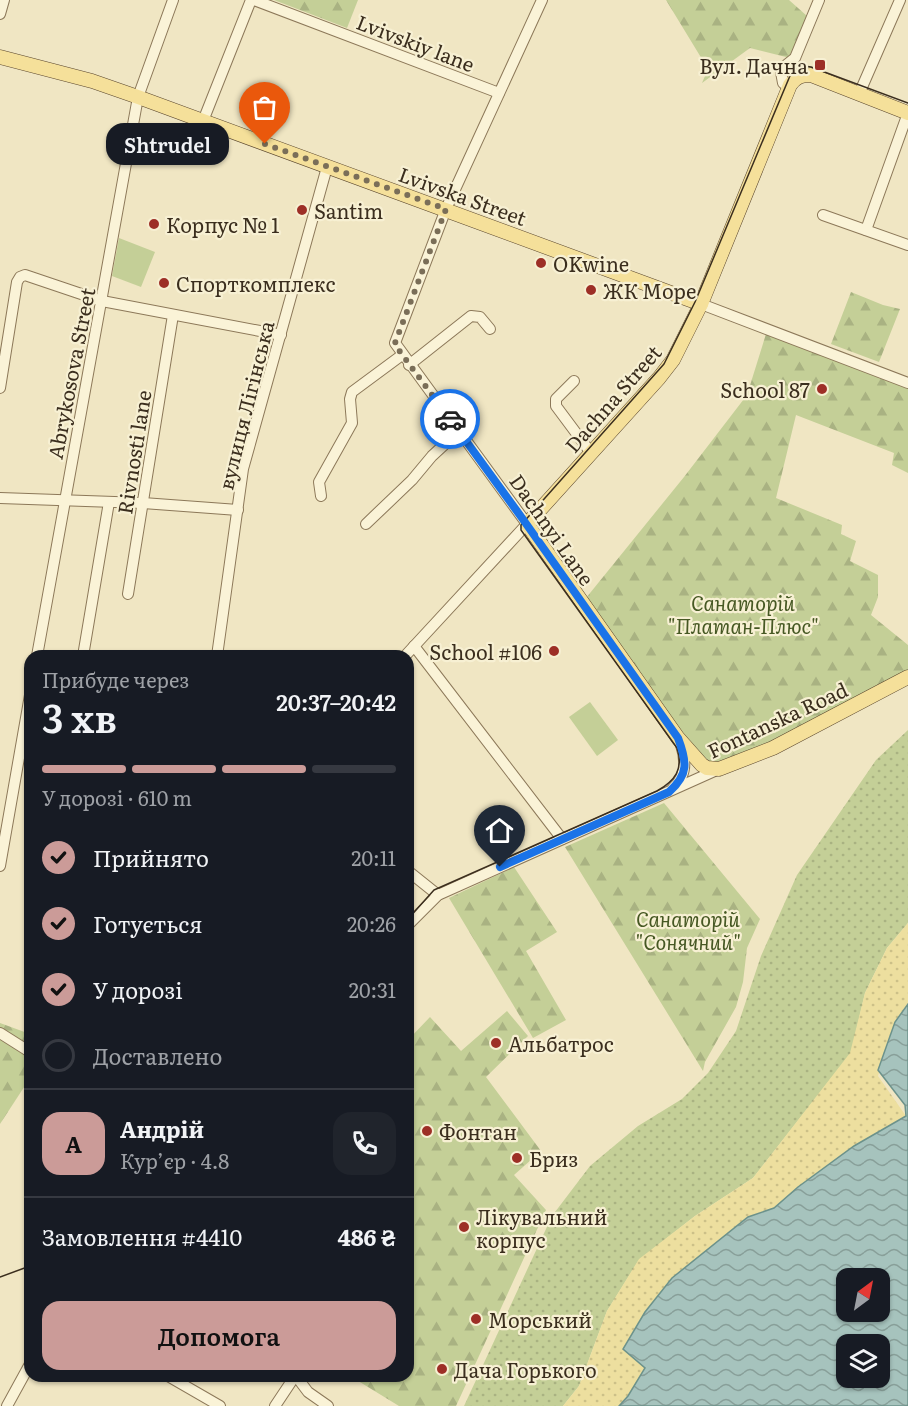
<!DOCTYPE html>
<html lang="uk">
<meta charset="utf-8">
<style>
body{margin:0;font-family:Literata,serif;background:#20242c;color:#f1f3f6;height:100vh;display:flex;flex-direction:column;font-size:22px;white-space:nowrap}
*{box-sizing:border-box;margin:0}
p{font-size:20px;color:#9ea1a6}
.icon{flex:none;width:33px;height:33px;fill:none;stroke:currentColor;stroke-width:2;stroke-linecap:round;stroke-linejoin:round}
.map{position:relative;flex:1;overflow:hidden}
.sheet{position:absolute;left:24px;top:650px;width:390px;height:732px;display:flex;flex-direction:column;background:#171b24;border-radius:18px;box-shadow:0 2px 4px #0004}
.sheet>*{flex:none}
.needle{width:39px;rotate:32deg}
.buttons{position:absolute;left:836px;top:1268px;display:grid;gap:12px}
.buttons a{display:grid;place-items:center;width:54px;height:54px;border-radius:12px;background:#171b24;box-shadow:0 2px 4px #0004;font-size:30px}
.pin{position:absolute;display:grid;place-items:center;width:51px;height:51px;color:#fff;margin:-62px -26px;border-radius:50% 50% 50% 0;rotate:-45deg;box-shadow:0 0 6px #0007}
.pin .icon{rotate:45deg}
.courier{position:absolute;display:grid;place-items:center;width:60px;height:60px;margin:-30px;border:4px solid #1a73e8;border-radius:50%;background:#fff;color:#222;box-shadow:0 2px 8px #0007}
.bubble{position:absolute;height:42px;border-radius:18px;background:#171b24;box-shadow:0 2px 4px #0004;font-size:20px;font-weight:600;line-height:42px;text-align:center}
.head em{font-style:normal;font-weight:600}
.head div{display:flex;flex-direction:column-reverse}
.head{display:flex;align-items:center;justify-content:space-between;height:102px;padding:0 18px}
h1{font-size:39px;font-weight:600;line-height:45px}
.bar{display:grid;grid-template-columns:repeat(4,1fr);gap:9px 6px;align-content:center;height:72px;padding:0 18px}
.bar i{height:8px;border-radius:4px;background:#363941}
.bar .on{background:#cb9b98}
.bar p{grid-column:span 4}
.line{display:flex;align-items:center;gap:15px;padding:0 18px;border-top:2px solid #363941}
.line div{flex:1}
.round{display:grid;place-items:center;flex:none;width:63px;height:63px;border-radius:18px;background:#20242c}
ol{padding:0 18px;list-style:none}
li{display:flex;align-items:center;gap:18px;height:66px}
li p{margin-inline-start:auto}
li .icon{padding:6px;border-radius:50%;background:#cb9b98;color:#111;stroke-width:4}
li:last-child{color:#9ea1a6}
li i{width:33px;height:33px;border:3px solid #363941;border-radius:50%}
.button{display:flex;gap:12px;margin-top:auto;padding:12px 18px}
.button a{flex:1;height:69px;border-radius:18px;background:#cb9b98;color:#111;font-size:24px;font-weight:600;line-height:69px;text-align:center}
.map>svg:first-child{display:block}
</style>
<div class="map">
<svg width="908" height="1406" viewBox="0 0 908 1406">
<defs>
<pattern id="grass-dots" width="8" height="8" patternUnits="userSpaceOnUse" patternTransform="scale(1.5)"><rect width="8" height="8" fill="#c4cf97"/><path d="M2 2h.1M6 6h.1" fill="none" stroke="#a9b282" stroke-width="1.8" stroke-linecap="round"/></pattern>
<pattern id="forest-firs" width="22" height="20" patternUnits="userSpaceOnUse" patternTransform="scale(1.5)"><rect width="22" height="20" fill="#c4cf97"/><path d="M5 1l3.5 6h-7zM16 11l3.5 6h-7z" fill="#a9b282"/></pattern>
<pattern id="sand-dots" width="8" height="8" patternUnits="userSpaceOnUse" patternTransform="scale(1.5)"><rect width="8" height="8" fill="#eddf9f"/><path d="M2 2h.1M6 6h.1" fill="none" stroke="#ccc088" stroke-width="1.8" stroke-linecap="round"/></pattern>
<pattern id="water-waves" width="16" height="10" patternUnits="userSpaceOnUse" patternTransform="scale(1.5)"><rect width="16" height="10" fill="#a6c3bd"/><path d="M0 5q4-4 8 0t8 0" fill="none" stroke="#889f99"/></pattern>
</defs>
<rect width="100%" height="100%" fill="#f0e6c3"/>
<!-- grass -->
<polygon fill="url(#grass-dots)" points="908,730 908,923 887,948 865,993 851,1053 753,1178 695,1216 639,1260 607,1311 579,1386 563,1406 464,1406 552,1216 590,1166 638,1126 682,1099 708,1073 736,1031 761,956 797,875 876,760"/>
<!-- forest -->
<g fill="url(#forest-firs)">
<polygon points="274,0 358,0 347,28"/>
<polygon points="666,0 789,0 807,16 790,58 750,48 702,83 708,69"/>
<polygon points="851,292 883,305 900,309 879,362 831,344"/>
<polygon points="766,334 908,387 908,473 892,465 894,453 796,415 776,498 842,525 841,534 856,541 850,561 878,575 878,597 871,615 908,645 908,670 774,741 712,766 703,761 586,598 684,477 747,395"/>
<polygon points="664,803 760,919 747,948 743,982 736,1007 705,1062 703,1071 565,847"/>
<polygon points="514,867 557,932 526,951 566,1020 533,1038 449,898"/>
<polygon points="507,1011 528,1036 486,1077 541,1151 514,1175 546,1210 456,1406 399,1406 350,1376 408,1376 408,1040 430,1017 461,1051"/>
<polygon points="0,1023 30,1034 30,1078 0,1124"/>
</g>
<!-- sand -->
<polygon fill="url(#sand-dots)" points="908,923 908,1004 895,1022 878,1076 906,1116 854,1146 798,1187 774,1208 748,1217 672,1278 645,1312 623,1349 645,1368 628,1396 619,1406 563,1406 579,1386 607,1311 639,1259 695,1216 753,1178 850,1053 865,993 887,948"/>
<!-- green -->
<g fill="#c4cf97">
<polygon points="119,238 155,252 141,287 112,276"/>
<polygon points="590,702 618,740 597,756 569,717"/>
</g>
<!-- water -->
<path fill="url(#water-waves)" stroke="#6c928b" stroke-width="1.5" fill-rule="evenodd" d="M 908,1004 L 908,1406 L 619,1406 L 628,1396 L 645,1368 L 623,1349 L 645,1312 L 672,1278 L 748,1217 L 774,1208 L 798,1187 L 854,1146 L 906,1116 L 905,1105 L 878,1070 L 895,1022 ZM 846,1278 L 879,1278 L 879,1311 L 846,1311 ZM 846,1344 L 879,1344 L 879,1377 L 846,1377 Z"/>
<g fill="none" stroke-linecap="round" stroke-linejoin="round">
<!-- minor casing -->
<g stroke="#8c7859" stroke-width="12">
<g id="minor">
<polyline points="254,0 499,93"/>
<polyline points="0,14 4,0"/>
<polyline points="789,87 783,83 781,72 785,66 795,58 819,0"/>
<polyline points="859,94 900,0"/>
<polyline points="203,121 251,0"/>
<polyline points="823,215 908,245"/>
<polyline points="866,230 908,113"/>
<polyline points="701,304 908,383"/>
<polyline points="409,365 471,316 480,317 490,329"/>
<polyline points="574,381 556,399 556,406 591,453"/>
<polyline points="0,388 17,282 20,277 25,275 102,301 281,335"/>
<polyline points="321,496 319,482 352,423 350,399 352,392 402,355"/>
<polyline points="0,498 143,503 238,510"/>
<polyline points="366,524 412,480 432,456 459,431"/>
<polyline points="128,594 173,315"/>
<polyline points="414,646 562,839"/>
<polyline points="37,656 138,97 173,0"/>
<polyline points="83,656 109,502"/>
<polyline points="217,656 243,469 327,167"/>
<polyline points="405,656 527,524 395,343 446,209 542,0"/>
<path d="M 673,788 C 687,776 686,760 681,745"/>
<polyline points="0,866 30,695"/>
<polyline points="408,871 438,895"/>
<polyline points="408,925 438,895 719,769"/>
<polyline points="0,1033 30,1052"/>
<polyline points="168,1376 220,1406"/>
<polyline points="296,1376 308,1392 328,1406"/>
<polyline points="7,1406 30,1364"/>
<polyline points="275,1406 295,1376"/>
</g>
</g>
<!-- major casing -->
<g stroke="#59452d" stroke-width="15">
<g id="major">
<polyline points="0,57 92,81 138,97 701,304"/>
<path d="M 908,113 L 811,75 C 801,75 796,77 790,85 L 701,304 L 673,360 L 659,378 L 527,524 L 678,738 L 702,765 L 707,768 L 719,769 L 773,748 L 908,677"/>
</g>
</g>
<!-- minor -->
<use href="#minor" stroke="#faf3d7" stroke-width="10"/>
<!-- major -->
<use href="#major" stroke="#f5e09a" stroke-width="14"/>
<!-- tram -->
<g stroke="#3b2e1e" stroke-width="1.5">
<path d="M 408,919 L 434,890 L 657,791 C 675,781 684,769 677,748 L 521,530 L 521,525 L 664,364 L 695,302 L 792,71 L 804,66 L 811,67 L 908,103"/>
<polyline points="0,1277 30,1266"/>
</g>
</g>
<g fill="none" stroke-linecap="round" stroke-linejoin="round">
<!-- done -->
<polyline stroke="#7a6e58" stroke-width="6" stroke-dasharray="0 10.8" points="265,144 446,209 395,343 395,345 450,419"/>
<!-- route -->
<path stroke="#1a73e8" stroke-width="8" d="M 450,419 L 522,518 L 678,738 C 687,762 689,774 669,792 L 500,867"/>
</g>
<!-- markers -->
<g fill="#9d2f26" stroke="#f7f0d3" stroke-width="2">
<rect x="814" y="59" width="12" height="12" rx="3"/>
<circle cx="302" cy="210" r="6"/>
<circle cx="154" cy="224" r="6"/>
<circle cx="541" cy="263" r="6"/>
<circle cx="164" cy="283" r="6"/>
<circle cx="591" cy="290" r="6"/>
<circle cx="822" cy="389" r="6"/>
<circle cx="554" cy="651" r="6"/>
<circle cx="496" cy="1043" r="6"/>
<circle cx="427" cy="1131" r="6"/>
<circle cx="517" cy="1158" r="6"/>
<circle cx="464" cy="1227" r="6"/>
<circle cx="476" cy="1319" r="6"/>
<circle cx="442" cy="1369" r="6"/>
</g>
<g text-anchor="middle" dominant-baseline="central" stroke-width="4.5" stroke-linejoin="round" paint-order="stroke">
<!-- street labels -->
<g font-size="20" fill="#3b2e1e" stroke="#f7f0d3">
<text transform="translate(416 42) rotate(21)">Lvivskiy lane</text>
<text transform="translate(463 195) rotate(20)">Lvivska Street</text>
<text transform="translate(70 373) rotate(-79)">Abrykosova Street</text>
<text transform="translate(612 398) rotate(-49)">Dachna Street</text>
<text transform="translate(245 405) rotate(-76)">вулиця Лігінська</text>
<text transform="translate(133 452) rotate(-81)">Rivnosti lane</text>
<text transform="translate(553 529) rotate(55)">Dachnyi Lane</text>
<text transform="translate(777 719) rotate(-25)">Fontanska Road</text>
</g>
<!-- poi labels -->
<g font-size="20" fill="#3b2e1e" stroke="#f7f0d3" text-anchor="start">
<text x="808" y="65" text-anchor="end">Вул. Дачна</text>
<text x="314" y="210">Santim</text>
<text x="166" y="224">Корпус № 1</text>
<text x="553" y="263">OKwine</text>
<text x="176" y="283">Спорткомплекс</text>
<text x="603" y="290">ЖК Море</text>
<text x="810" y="389" text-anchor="end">School 87</text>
<text x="542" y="651" text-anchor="end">School #106</text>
<text x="508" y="1043">Альбатрос</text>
<text x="439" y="1131">Фонтан</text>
<text x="529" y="1158">Бриз</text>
<text x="476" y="1216">Лікувальний<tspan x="476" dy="23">корпус</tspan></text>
<text x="488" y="1319">Морський</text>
<text x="454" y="1369">Дача Горького</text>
</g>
<!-- park labels -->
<g font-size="20" font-style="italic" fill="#465823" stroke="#f7f0d3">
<text x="743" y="602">Санаторій<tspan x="743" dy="23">"Платан-Плюс"</tspan></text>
<text x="688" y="918">Санаторій<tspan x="688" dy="23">"Сонячний"</tspan></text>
</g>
</g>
</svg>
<div class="buttons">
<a><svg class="needle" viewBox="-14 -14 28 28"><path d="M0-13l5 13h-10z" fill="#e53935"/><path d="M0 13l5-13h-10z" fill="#9ea1a6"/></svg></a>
<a><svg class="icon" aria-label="layers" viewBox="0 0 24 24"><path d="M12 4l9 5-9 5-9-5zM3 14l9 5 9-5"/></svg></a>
</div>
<div class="pin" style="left:265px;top:144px;background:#ea580c"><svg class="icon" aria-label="bag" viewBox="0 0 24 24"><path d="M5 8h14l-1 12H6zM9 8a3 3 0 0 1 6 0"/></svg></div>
<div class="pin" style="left:500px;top:867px;background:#1f2937"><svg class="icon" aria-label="home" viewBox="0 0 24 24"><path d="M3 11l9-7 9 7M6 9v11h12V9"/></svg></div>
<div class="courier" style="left:450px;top:419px"><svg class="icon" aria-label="car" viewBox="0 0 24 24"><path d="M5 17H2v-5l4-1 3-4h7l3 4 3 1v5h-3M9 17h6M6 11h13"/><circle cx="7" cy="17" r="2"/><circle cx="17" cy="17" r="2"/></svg></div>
<div class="bubble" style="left:106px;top:123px;width:123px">Shtrudel</div>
<section class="sheet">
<div class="head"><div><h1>3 хв</h1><p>Прибуде через</p></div><em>20:37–20:42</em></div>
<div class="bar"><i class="on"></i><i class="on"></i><i class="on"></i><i></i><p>У дорозі · 610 m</p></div>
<ol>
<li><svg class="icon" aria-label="check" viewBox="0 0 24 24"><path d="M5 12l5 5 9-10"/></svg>Прийнято<p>20:11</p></li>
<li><svg class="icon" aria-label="check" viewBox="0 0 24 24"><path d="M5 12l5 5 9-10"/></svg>Готується<p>20:26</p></li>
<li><svg class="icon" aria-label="check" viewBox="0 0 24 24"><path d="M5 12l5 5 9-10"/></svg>У дорозі<p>20:31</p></li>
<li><i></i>Доставлено</li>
</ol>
<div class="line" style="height:108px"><b class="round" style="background:#cb9b98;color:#111">А</b><div><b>Андрій</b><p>Кур’єр · 4.8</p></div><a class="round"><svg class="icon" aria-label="phone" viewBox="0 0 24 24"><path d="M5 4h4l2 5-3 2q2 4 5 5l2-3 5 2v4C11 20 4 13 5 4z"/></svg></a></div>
<div class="line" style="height:78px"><div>Замовлення #4410</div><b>486 ₴</b></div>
<div class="button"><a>Допомога</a></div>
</section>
</div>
